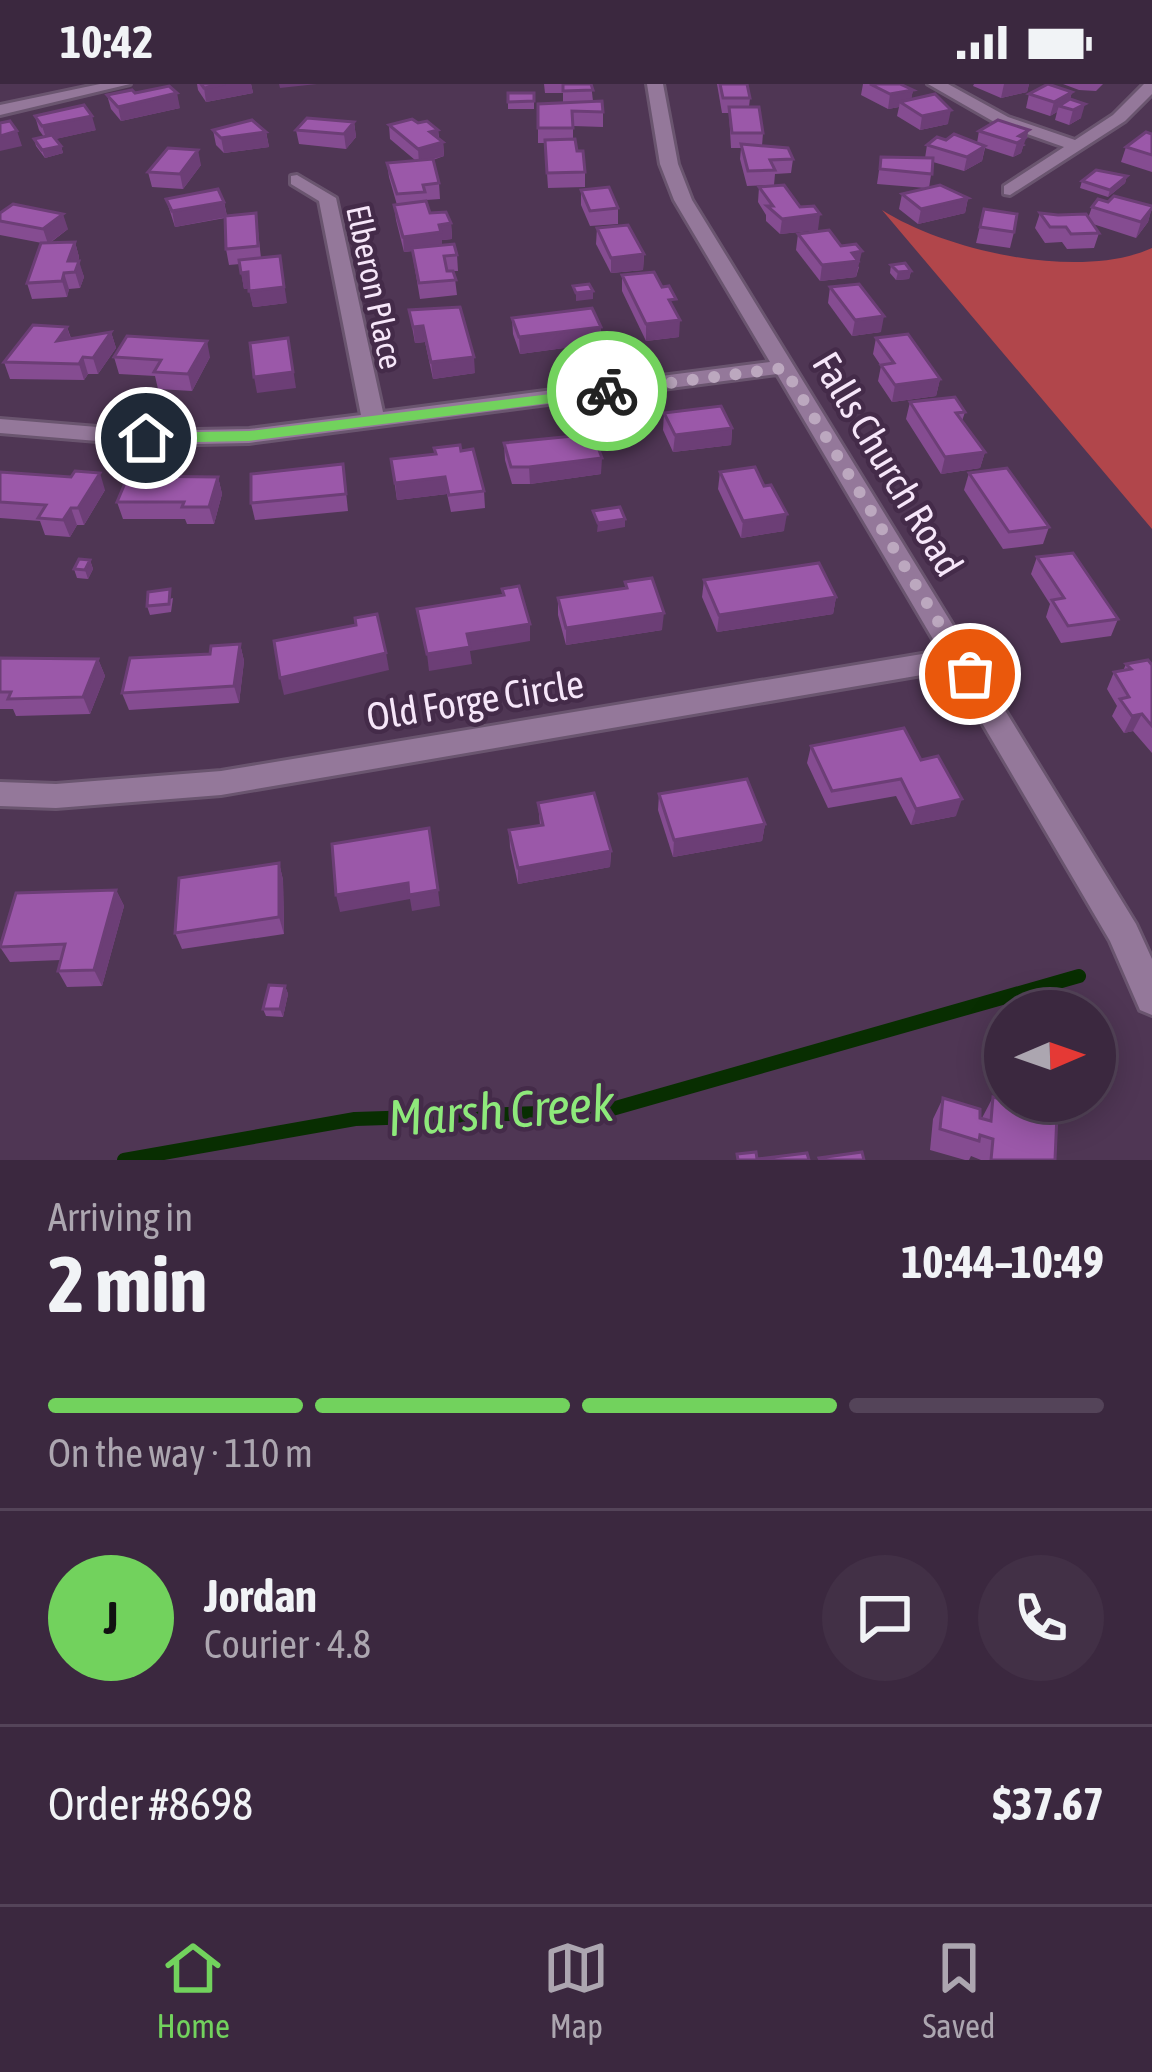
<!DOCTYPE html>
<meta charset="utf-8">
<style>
body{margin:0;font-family:"Asap Condensed",sans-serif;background:#423046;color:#f1f3f6;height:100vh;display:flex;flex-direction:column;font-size:45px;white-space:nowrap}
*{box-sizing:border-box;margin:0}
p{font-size:39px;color:#aca6b0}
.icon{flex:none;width:66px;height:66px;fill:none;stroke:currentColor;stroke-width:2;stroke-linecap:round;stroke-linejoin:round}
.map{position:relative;height:1076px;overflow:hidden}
.sheet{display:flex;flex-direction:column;background:#3b283f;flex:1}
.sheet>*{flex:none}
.needle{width:78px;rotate:88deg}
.controls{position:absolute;left:984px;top:906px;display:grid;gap:24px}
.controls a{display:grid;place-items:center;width:132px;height:132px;border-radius:50%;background:#3b283f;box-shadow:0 6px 30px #0003,0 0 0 3px #544459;font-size:60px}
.pin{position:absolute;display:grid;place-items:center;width:102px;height:102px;color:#fff;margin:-51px;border:6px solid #fff;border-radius:50%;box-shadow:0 3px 12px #0007}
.courier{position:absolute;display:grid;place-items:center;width:120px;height:120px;margin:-60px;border:9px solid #72d25d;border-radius:50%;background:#fff;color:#222;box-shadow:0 3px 15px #0007}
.headline em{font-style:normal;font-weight:700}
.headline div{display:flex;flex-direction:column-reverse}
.headline{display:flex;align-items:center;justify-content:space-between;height:204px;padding:0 48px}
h1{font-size:78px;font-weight:700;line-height:90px}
.bar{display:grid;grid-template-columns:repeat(4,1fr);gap:18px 12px;align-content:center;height:144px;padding:0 48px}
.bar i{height:15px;border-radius:9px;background:#544459}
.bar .selected{background:#72d25d}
.bar p{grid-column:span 4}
.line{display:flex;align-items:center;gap:30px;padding:0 48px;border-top:3px solid #544459}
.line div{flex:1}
.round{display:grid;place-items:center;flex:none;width:126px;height:126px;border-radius:63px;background:#423046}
.status{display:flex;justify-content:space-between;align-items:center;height:84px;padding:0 60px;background:#3b283f;direction:ltr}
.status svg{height:33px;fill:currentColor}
.tabs{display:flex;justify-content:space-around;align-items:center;height:168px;border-top:3px solid #544459;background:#3b283f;font-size:33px;color:#aca6b0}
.tabs a{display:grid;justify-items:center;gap:6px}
.tabs .selected{color:#72d25d}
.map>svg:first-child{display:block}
</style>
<div class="status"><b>10:42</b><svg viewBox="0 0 49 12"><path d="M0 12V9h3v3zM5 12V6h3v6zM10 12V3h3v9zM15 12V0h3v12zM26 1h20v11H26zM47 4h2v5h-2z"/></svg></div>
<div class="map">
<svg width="1152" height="1076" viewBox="0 0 1152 1076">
<rect width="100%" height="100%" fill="#4f3654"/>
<!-- forest -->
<path fill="#b1464b" d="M 882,126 C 946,167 1080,197 1152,164 L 1152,445 Z"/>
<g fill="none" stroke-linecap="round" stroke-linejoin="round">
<!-- stream -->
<polyline stroke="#082e01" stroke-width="14" points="124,1076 355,1035 605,1027 1079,892"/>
<!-- street casing -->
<g stroke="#6a556f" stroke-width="6">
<g id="street">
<polygon points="100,0 130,0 0,31 0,21"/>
<polygon points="647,0 663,0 678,80 692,116 1136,840 1152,875 1152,931 1140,926 1110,857 951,586 221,711 56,724 0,722 0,698 56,700 221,687 940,567 777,290 249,359 146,361 0,349 0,335 146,347 249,345 361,331 319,117 291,100 291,92 297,91 336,114 383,328 770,278 674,116 660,80"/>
<polygon points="928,0 948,0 1008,33 1075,56 1113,31 1144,0 1152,0 1152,10 1125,37 1010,111 1004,110 1004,102 1064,63 996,39"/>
</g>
</g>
<!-- street -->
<use href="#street" fill="#94789a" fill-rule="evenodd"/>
</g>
<!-- wall -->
<g fill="#854c91">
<polygon points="197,0 251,0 253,9 206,18 198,6"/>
<polygon points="544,0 591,0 593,17 603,28 603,43 573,42 573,55 585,88 585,103 548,104 545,59 538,59 538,20 563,19 563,9 545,9"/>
<polygon points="717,0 747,0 750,14 749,23 763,49 762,62 793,75 791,89 775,90 774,101 747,102 740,75 741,64 731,64 729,29 722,29"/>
<polygon points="863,0 900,0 913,6 911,15 948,40 920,46 897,32 899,23 888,25 861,11"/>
<polygon points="974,0 1029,0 1027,8 1001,14 973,2"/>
<polygon points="1063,0 1103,0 1096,7 1079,6"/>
<polygon points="1072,8 1070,15 1081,34 1069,41 1055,36 1057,28 1050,32 1026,24 1029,10"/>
<polygon points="135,9 180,24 121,37 111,25 107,11"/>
<rect x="508" y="9" width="26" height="16"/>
<polygon points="35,32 96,46 55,55 61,62 63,69 45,74 36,62 34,55 44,53 39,46"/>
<polygon points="354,38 356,53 346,65 299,60 296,46"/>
<polygon points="418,39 438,46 439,54 443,58 444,72 433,76 439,99 440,115 426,116 426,118 430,129 451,139 452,155 442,156 442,161 457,171 458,187 454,187 457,211 420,215 412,167 404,168 396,136 394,121 397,121 389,93 387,79 415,76 390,55 389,41"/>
<polygon points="213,46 266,48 269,63 224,69 216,61"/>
<polygon points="979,47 1026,61 1023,62 1021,69 1013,73 985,64 982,77 964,87 933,78 929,104 968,114 965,129 918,140 899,125 902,110 926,104 877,100 881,73 925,74 927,61 946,56 977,59"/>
<polygon points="1152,50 1152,88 1121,78 1126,63"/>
<polygon points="201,81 183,105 152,103 148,88"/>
<polygon points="1127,92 1125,99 1108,113 1080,104 1082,97"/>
<polygon points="759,103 818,146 780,150 766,137 766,131 758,118"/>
<polygon points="581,106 618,124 618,140 590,142 581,121"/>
<polygon points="166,115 224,118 227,132 256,129 261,174 287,219 253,223 249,204 244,205 240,180 229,181 226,165 225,134 175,143"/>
<polygon points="1108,118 1152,122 1148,138 1136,154 1093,140 1099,149 1094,164 1067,165 1062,158 1045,159 1035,144 1040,129 1088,134 1092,123"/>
<polygon points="984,125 1014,148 1010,164 976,159"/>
<polygon points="0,129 68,145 50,159 75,158 79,173 78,177 84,193 80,204 69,205 67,213 32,215 27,199 42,159 0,151"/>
<polygon points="597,144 644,170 643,186 611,189 596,160"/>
<polygon points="798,150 859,183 856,193 820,197 796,166"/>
<polygon points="891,181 911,187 909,195 896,196 890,189"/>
<polygon points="622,191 675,227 679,253 646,257 622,207"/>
<polygon points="830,203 881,248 852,252 828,219"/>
<polygon points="409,226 475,289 433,295 425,258 415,259"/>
<polygon points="512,234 601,243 601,259 520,270 513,250"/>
<polygon points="67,243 71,254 111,248 116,264 98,290 88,290 84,296 10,295 4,278"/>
<polygon points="876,254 940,295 936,312 892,318 878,297 881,282 873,270"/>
<polygon points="114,273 210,273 192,307 158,305 155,292 119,290"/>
<polygon points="910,318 965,328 962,337 985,368 980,384 941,390 906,335"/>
<polygon points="664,329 732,344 731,361 673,368 663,346"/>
<polygon points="504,359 601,390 530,400 512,400 505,376"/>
<polygon points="461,367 484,407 485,424 451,428 447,410 397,416 391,375"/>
<polygon points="343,380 348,427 255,436 251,419"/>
<polygon points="0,388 105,406 84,441 77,441 70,453 45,451 40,437 0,434"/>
<polygon points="720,388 784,447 741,454 718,405"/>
<polygon points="969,389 1049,443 1043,460 1003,465 964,406"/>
<polygon points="218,393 222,410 214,440 187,440 185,435 123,435 117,418"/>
<polygon points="1037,473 1118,535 1111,552 1061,559 1046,533 1050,520 1031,490"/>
<polygon points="90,476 93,485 88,495 77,494 74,485"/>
<polygon points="704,496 836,513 833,530 717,548 702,513"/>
<polygon points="625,498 662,546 566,561 558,531 558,514 625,504"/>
<polygon points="173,514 171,528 150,531 147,522"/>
<polygon points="240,560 244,577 239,619 129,626 122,609 210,570"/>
<polygon points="0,574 98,575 105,592 90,630 16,632 13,625 0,625"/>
<polygon points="1126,580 1152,581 1152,669 1133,647 1124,649 1112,632 1117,622 1107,605 1114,588 1123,587"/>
<polygon points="811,662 921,676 956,732 911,741 896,712 828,724 807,679"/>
<polygon points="659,710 765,740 762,757 673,773 658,726"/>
<polygon points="538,719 611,767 610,783 518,800 510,763 509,746 540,741"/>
<polygon points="279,779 283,796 284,850 182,865 175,849"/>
<polygon points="116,806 124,822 102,902 67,903 58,887 61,876 10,878 0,863"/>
<polygon points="285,902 288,910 283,933 266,932 263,925"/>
<polygon points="993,1013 1055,1076 981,1076 971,1072 969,1076 965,1076 930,1066 933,1035 943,1014 982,1034"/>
</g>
<!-- shaded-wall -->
<g fill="#6c3e76">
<polygon points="225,0 251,0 253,9 206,18 204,4"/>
<polygon points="279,0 317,0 280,4"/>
<polygon points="1004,0 1029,0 1027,8 1001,14"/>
<polygon points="913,6 910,21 900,18 899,23 888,25 890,10"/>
<polygon points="1072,8 1068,22 1059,22 1057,28 1050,32 1054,18"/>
<polygon points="177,9 180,24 121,37 118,23"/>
<polygon points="1085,20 1081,34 1069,41 1073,26"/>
<polygon points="951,26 948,40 920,46 922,32"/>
<polygon points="92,32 96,46 47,57 42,42"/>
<polygon points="354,38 356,53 346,65 344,50"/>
<polygon points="438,46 439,59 443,58 444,72 419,79 418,65 430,48"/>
<polygon points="1029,46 1021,69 1013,73 1019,52"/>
<polygon points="17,47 22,62 0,67 0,52"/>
<polygon points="266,48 269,63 224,69 221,54"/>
<polygon points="61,62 63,69 45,74 42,66"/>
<polygon points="985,62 982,77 964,87 967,73"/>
<polygon points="198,66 201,81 183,105 180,90"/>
<polygon points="1127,92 1125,99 1108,113 1110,106"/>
<polygon points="968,114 965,129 918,140 921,125"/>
<polygon points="224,118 227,133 175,143 172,127"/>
<polygon points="1152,124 1148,138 1136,154 1141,138"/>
<polygon points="63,130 68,145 48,160 43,145"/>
<polygon points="820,130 818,146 780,150 782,135"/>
<polygon points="451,139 452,155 442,156 442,164 404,168 403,153 439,141"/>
<polygon points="75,158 79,173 75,188 68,177"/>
<polygon points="862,167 856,193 820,197 822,181 852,169"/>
<polygon points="644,170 643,186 611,189 611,174"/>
<polygon points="280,172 287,219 253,223 249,207"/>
<polygon points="79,177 84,193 80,204 75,188"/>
<polygon points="911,187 909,195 896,196 898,188"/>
<polygon points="248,188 251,204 244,205 241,189"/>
<polygon points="64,189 69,205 67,213 62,197"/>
<polygon points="593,207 593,215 576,217 576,209"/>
<polygon points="884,232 881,248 852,252 855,236"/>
<polygon points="680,236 679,253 646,257 646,240"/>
<polygon points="423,242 425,258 415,259 413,243"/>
<polygon points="67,243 72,259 57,257"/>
<polygon points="601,243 601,259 520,270 519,253"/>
<polygon points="111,248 116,264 98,290 93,274"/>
<polygon points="207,257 210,273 192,307 188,290"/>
<polygon points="291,271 296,304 257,309 254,293"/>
<polygon points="83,273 88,290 84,296 79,280"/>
<polygon points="474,273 475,289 433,295 431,278"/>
<polygon points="940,295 936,312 892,318 895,301"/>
<polygon points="732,344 731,361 673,368 675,351"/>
<polygon points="985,368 980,384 941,390 945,373"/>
<polygon points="602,374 601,390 530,400 529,383"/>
<polygon points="100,389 105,406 84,441 78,424"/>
<polygon points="218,393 222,410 214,440 209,423"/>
<polygon points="445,393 447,410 397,416 395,399"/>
<polygon points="71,424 77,441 70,453 63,436"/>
<polygon points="787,430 784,447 741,454 743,437"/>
<polygon points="625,435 625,443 597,448 598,439"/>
<polygon points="90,476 93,485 88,495 85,486"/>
<polygon points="836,513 833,530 717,548 719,531"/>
<polygon points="664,529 662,546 566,561 566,544"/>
<polygon points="530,540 530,557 470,567 472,580 429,587 427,570 467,550"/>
<polygon points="240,560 244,577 239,619 234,602"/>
<polygon points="386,569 389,586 284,611 280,594"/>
<polygon points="98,575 105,592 90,630 83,613"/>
<polygon points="1142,630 1133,647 1124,649 1132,632"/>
<polygon points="962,715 956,732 911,741 916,725"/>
<polygon points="765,740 762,757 673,773 674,756"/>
<polygon points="611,767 610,783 518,800 518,784"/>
<polygon points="279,779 283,796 284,850 279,833"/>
<polygon points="408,799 438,806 440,822 412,827 410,815 340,828 336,811"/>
<polygon points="116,806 124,822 102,902 94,886"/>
<polygon points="285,902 288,910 283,933 280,925"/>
</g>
<!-- building -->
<g fill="#9b58a9" stroke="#6c3e76" stroke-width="3">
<polygon points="201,0 225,0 204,4"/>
<polygon points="563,0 591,0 593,6 563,7"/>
<polygon points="720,0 747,0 750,14 723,14"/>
<polygon points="870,0 900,0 913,6 890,10"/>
<polygon points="1048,0 1072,8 1054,18 1029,10"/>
<polygon points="169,2 177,9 118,23 107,11 132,6 135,9"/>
<polygon points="508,9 534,9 534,17 508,18"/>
<polygon points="935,10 951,26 922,32 900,18"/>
<polygon points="1070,15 1085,20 1073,26 1059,22"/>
<polygon points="602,17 603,28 572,27 573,44 538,44 538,20"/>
<polygon points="84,21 92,32 42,42 35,32"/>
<polygon points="729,23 759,23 763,49 732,49"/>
<polygon points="307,34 354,38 344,50 296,46"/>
<polygon points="412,35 418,39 427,37 438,46 430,48 443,58 418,65 389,41"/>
<polygon points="252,36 266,48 221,54 213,46"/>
<polygon points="998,36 1029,46 1019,52 1025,54 1017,59 979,47"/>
<polygon points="10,37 17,47 0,52 0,39"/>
<polygon points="1146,48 1152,50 1152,71 1126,63"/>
<polygon points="954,50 985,62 967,73 927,61 937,53 946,56"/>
<polygon points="52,51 61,62 42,66 34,55"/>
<polygon points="575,55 577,67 583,67 585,88 547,89 545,56"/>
<polygon points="741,60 788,64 793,75 770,76 775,86 748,87"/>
<polygon points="168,64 198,66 180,90 148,88"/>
<polygon points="881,73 933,74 932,90 880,85"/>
<polygon points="433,75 439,99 423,101 425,108 397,110 387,79"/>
<polygon points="1096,86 1127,92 1110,106 1082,97"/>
<polygon points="784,101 800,123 814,122 820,130 782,135 767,122 773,122 759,103"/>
<polygon points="940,101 968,114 921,125 902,110"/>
<polygon points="609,103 618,124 590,127 581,106"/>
<polygon points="218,105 224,118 172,127 166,115"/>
<polygon points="1114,112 1152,122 1152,124 1141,138 1092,123 1098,115 1108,118"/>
<polygon points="426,117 430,129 446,128 451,139 439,141 441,148 403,153 394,121"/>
<polygon points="13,120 63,130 43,145 0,137 0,129"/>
<polygon points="984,125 1017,130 1014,148 980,143"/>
<polygon points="256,129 258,162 226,165 225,132"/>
<polygon points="1040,129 1058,131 1086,130 1099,149 1071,150 1066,143 1050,143"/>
<polygon points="628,141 644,170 611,174 597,144"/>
<polygon points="829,146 841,162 856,160 862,167 852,169 858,177 822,181 798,150"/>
<polygon points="75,158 68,177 79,177 75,188 64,189 62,197 27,199 41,159"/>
<polygon points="454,160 457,171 444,172 447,187 453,187 456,196 419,199 412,164"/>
<polygon points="280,172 284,203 249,207 248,188 241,189 239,176"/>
<polygon points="905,179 911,187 898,188 891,181"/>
<polygon points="654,188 662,203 669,202 676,215 669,216 680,236 646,240 622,191"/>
<polygon points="589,200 593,207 576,209 573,202"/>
<polygon points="859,200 884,232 855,236 830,203"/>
<polygon points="460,223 474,273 431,278 423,242 413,243 409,226"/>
<polygon points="592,224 601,243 519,253 512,234"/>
<polygon points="33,241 67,243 57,257 111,248 93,274 83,273 79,280 4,278"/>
<polygon points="908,250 940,295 895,301 881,281 894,279 876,254"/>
<polygon points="127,252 207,257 188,290 154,288 161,276 114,273"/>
<polygon points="288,254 293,288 254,293 250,259"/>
<polygon points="955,313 965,328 956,329 985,368 945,373 910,318"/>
<polygon points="721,322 732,344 675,351 664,329"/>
<polygon points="593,350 602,374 529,383 511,383 504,359"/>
<polygon points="460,361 461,367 473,365 484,407 449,411 445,393 395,399 391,375 436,370 434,364"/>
<polygon points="343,380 346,410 251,419 251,390"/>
<polygon points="755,383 764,402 771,401 787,430 743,437 720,388"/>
<polygon points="1007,384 1049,443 1009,448 969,389"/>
<polygon points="75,387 100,389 78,424 71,424 63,436 38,434 46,421 0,418 0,388 71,393"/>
<polygon points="128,392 218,393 209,423 182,423 184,418 117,418"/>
<polygon points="620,423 625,435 598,439 593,427"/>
<polygon points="1073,469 1118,535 1068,542 1052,516 1064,514 1037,473"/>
<polygon points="79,475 90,476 85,486 74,485"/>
<polygon points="819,479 836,513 719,531 704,496"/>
<polygon points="652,494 664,529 566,544 558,514 627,504 625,498"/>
<polygon points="519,502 530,540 467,550 470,563 427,570 417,525 504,511 502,505"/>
<polygon points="170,505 169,520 147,522 148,508"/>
<polygon points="377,530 386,569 280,594 274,557 356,541 355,534"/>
<polygon points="240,560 234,602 122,609 130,574 210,570 211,562"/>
<polygon points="0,574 98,575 83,613 8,615 11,608 0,608"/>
<polygon points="1148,576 1152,581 1152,642 1142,630 1132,632 1120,615 1129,613 1114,588 1131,585 1126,580"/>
<polygon points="904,644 921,676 938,672 962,715 916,725 901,695 832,707 811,662"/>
<polygon points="747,695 765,740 674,756 659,710"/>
<polygon points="594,709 611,767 518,784 509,746 543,741 538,719"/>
<polygon points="429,744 438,806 409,811 408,799 336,811 332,760"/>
<polygon points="279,779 279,833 175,849 179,794"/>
<polygon points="116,806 94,886 58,887 65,860 0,863 16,809"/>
<polygon points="269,901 285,902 280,925 263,925"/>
<polygon points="993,1013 1057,1030 1055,1076 991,1076 993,1055 980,1051 979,1057 940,1045 943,1014 980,1025 980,1034 991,1037"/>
<polygon points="756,1068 757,1075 807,1069 809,1076 738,1076 737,1070"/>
<polygon points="862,1068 864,1076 820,1076 819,1074"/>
</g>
<!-- route -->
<polygon fill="#72d25d" points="607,303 615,307 612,311 249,357 146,359 137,354 146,349 249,347"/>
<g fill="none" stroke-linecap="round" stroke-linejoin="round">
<!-- done -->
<polyline stroke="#bca8bf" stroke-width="12" stroke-dasharray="0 21.6" points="607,307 784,284 970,590"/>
</g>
<g text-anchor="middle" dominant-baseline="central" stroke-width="9" stroke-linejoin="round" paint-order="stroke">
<!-- far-street labels -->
<g font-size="33" fill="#f6e6f9" stroke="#442b49">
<text transform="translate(375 203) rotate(78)">Elberon Place</text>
</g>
<!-- street labels -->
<g font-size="39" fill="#f6e6f9" stroke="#442b49">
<text transform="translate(888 380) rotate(59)">Falls Church Road</text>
<text transform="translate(475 616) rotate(-9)">Old Forge Circle</text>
</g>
<!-- near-water labels -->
<g font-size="51" font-style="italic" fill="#8ee97b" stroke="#442b49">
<text transform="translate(501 1026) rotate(-4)">Marsh Creek</text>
</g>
</g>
</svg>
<div class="controls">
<a><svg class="needle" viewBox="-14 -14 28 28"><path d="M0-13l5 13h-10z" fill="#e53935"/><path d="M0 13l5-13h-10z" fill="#aca6b0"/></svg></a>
</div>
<div class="pin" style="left:970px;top:590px;background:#ea580c"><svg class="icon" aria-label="bag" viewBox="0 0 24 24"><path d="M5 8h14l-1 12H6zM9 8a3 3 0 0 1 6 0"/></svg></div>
<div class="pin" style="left:146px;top:354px;background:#1f2937"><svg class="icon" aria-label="home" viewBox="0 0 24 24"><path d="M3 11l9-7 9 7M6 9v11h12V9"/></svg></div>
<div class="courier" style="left:607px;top:307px"><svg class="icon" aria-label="bike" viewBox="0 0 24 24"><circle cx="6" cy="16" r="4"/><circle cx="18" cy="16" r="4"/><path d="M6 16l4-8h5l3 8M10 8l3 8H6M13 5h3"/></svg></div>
</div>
<section class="sheet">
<div class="headline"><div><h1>2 min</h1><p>Arriving in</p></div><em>10:44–10:49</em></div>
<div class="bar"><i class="selected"></i><i class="selected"></i><i class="selected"></i><i></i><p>On the way · 110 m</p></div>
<div class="line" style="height:216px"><b class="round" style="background:#72d25d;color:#111">J</b><div><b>Jordan</b><p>Courier · 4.8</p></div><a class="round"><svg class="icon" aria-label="chat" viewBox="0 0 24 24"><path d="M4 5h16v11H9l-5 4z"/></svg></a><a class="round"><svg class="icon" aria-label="phone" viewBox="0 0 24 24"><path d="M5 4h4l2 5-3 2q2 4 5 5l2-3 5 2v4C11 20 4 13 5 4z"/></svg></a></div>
<div class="line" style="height:156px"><div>Order #8698</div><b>$37.67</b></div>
</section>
<nav class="tabs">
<a class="selected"><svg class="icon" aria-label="home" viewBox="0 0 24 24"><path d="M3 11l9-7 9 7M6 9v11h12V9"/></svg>Home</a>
<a><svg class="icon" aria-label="map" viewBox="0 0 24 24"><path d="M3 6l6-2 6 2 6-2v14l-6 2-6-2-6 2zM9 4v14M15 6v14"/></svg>Map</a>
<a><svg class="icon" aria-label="saved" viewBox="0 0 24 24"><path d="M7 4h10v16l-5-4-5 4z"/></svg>Saved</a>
</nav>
